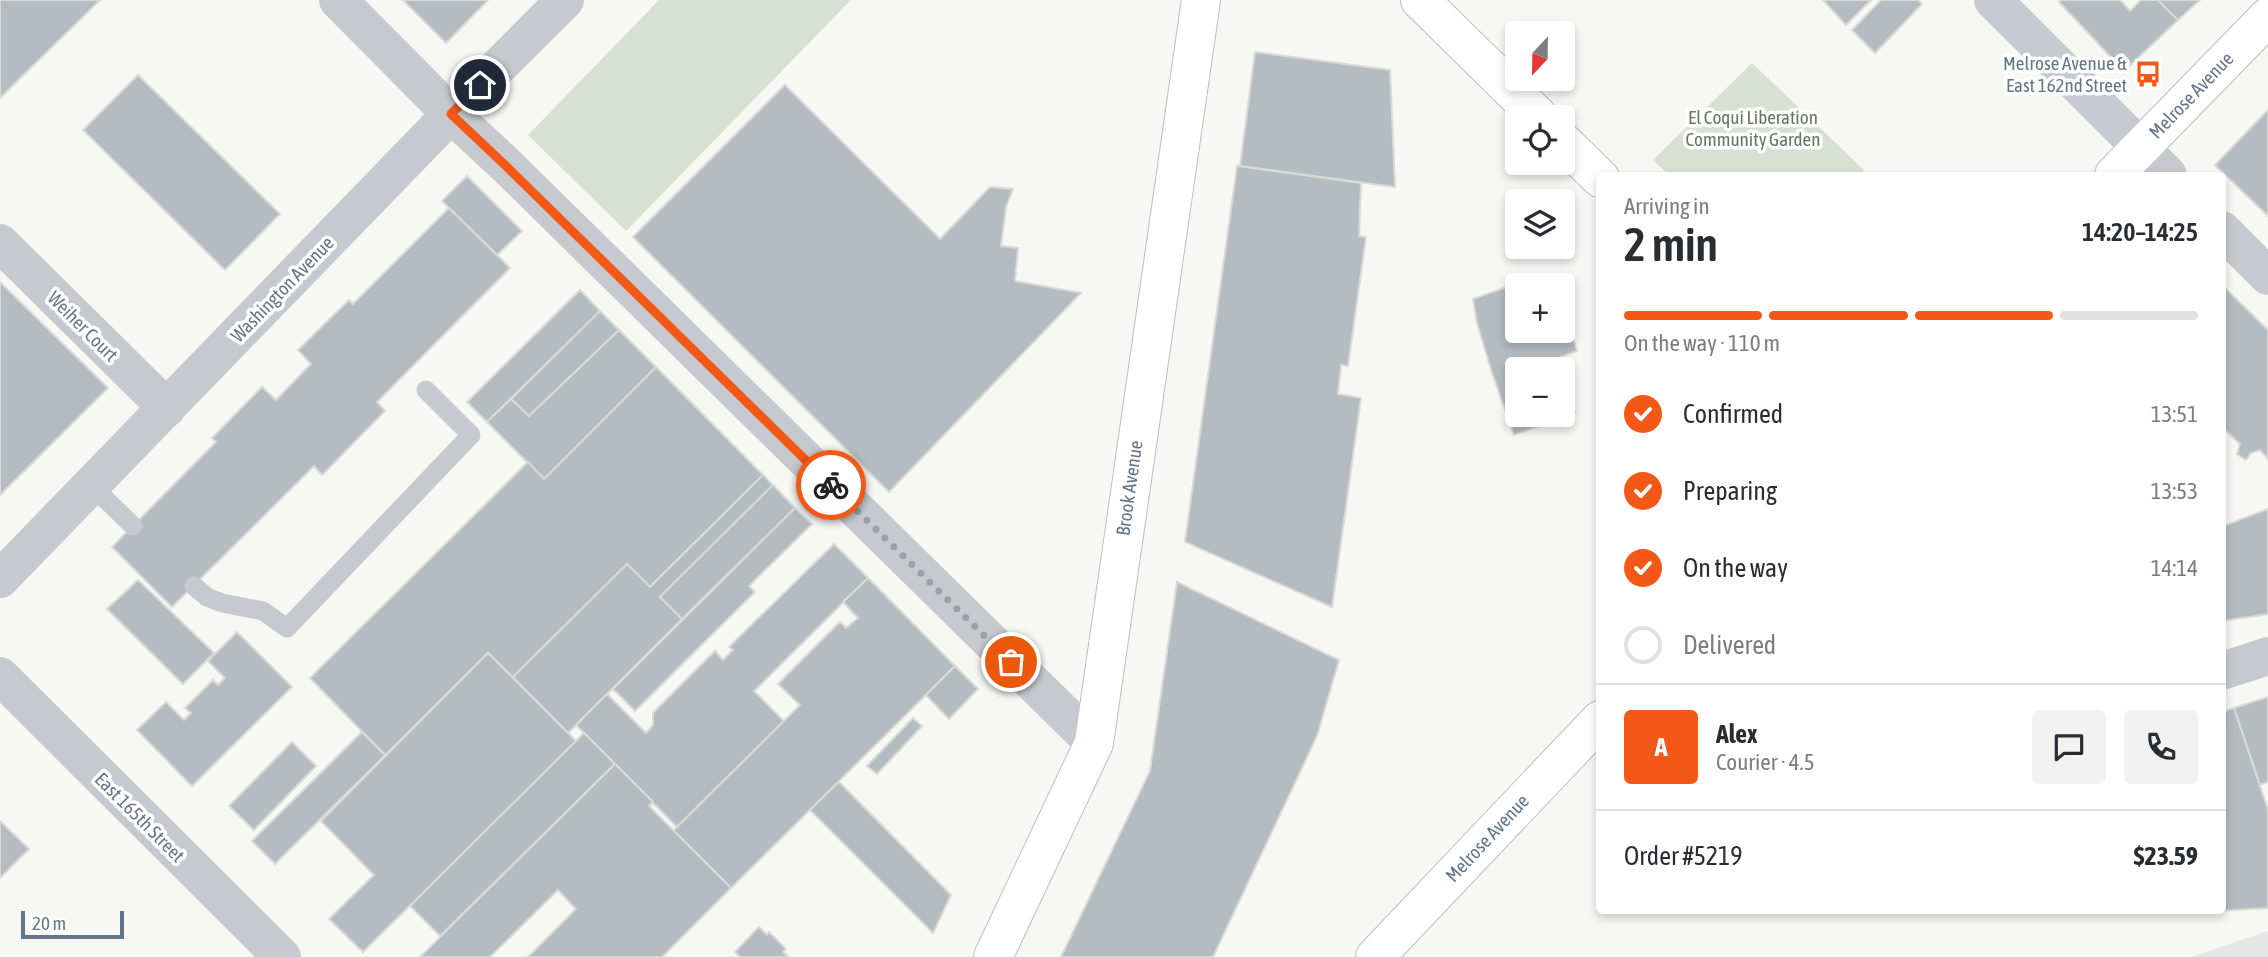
<!DOCTYPE html>
<meta charset="utf-8">
<style>
body{margin:0;font-family:"Asap Condensed",sans-serif;background:#f2f2f3;color:#2b2b33;height:100vh;display:flex;flex-direction:column;font-size:26px;white-space:nowrap}
*{box-sizing:border-box;margin:0}
p{font-size:23px;color:#7c7c81}
.icon{flex:none;width:38px;height:38px;fill:none;stroke:currentColor;stroke-width:2;stroke-linecap:round;stroke-linejoin:round}
.map{position:relative;flex:1;overflow:hidden}
.side{position:absolute;left:1596px;top:172px;width:630px;height:742px;display:flex;flex-direction:column;background:#fff;border-radius:7px;box-shadow:0 4px 10px #0003}
.side>*{flex:none}
.needle{width:46px;rotate:202deg}
.buttons{position:absolute;left:1505px;top:21px;display:grid;gap:14px}
.buttons a{display:grid;place-items:center;width:70px;height:70px;border-radius:7px;background:#fff;box-shadow:0 4px 10px #0003;font-size:35px}
.scale{position:absolute;left:21px;bottom:18px;width:103px;box-sizing:border-box;padding-left:7px;border:4px solid #637588;border-top:0;font-size:19px;line-height:24px;white-space:nowrap;color:#637588;-webkit-text-stroke:5px #fff;paint-order:stroke}
.pin{position:absolute;display:grid;place-items:center;width:60px;height:60px;color:#fff;margin:-30px;border:4px solid #fff;border-radius:50%;box-shadow:0 2px 7px #0007}
.courier{position:absolute;display:grid;place-items:center;width:70px;height:70px;margin:-35px;border:5px solid #f45817;border-radius:50%;background:#fff;color:#222;box-shadow:0 2px 9px #0007}
.headline em{font-style:normal;font-weight:600}
.headline div{display:flex;flex-direction:column-reverse}
.headline{display:flex;align-items:center;justify-content:space-between;height:119px;padding:0 28px}
h1{font-size:46px;font-weight:600;line-height:52px}
.bar{display:grid;grid-template-columns:repeat(4,1fr);gap:10px 7px;align-content:center;height:84px;padding:0 28px}
.bar i{height:9px;border-radius:5px;background:#e1e1e2}
.bar .selected{background:#f45817}
.bar p{grid-column:span 4}
.line{display:flex;align-items:center;gap:18px;padding:0 28px;border-top:2px solid #e1e1e2}
.line div{flex:1}
.round{display:grid;place-items:center;flex:none;width:74px;height:74px;border-radius:7px;background:#f2f2f3}
ol{padding:0 28px;list-style:none}
li{display:flex;align-items:center;gap:21px;height:77px}
li p{margin-inline-start:auto}
li .icon{padding:7px;border-radius:50%;background:#f45817;color:#fff;stroke-width:4}
li:last-child{color:#7c7c81}
li i{width:38px;height:38px;border:4px solid #e1e1e2;border-radius:50%}
.map>svg:first-child{display:block}
</style>
<div class="map">
<svg width="2268" height="957" viewBox="0 0 2268 957">
<rect width="100%" height="100%" fill="#f7f7f4"/>
<!-- built -->
<polygon fill="#e5e6e5" points="2268,931 2268,957 2191,957"/>
<!-- green -->
<g fill="#d8e0d4">
<polygon points="659,0 851,0 626,231 528,135"/>
<polygon points="1752,63 1864,170 1859,175 1669,175 1653,160"/>
</g>
<!-- building -->
<g fill="#b4bbc1" stroke="#d9d9d6" stroke-width="2">
<polygon points="0,0 100,0 0,98"/>
<polygon points="403,0 488,0 446,43"/>
<polygon points="1823,0 1871,0 1846,25"/>
<polygon points="1881,0 1918,0 1922,4 1875,53 1852,30"/>
<polygon points="2061,0 2120,0 2130,11 2141,0 2158,0 2178,20 2124,71 2059,2"/>
<polygon points="2158,0 2200,0 2178,20"/>
<polygon points="1255,52 1390,70 1395,187 1240,166"/>
<polygon points="138,75 280,214 225,270 83,130"/>
<polygon points="785,85 940,239 990,187 1013,189 1006,207 1001,246 1018,248 1015,281 1081,293 889,492 633,237"/>
<polygon points="2268,110 2268,216 2215,165"/>
<polygon points="1237,166 1361,183 1359,236 1366,237 1348,366 1341,365 1338,394 1361,398 1332,607 1185,542"/>
<polygon points="467,176 522,231 497,255 442,201"/>
<polygon points="449,208 510,268 377,402 385,411 322,475 314,466 172,607 112,547 216,442 212,438 262,387 276,400 311,364 298,350 349,300 353,304"/>
<polygon points="1532,278 1535,285 1517,285 1517,331 1550,331 1552,337 1571,331 1577,351 1560,357 1560,359 1556,361 1559,369 1517,369 1517,415 1563,415 1563,379 1575,413 1514,435 1492,373 1477,323 1473,299"/>
<polygon points="0,282 108,388 0,495"/>
<polygon points="2222,285 2268,330 2268,459 2260,450 2251,453 2246,460 2237,454 2240,444 2222,427"/>
<polygon points="580,290 600,311 487,422 467,402"/>
<polygon points="600,311 619,330 529,416 511,399"/>
<polygon points="619,330 656,367 544,479 487,422 511,399 529,416"/>
<polygon points="656,367 763,475 650,587 627,564 513,677 488,653 385,755 310,678 528,462 544,479"/>
<polygon points="763,475 773,485 660,597 682,619 568,733 513,677 627,564 650,587"/>
<polygon points="773,485 795,508 682,619 660,597"/>
<polygon points="795,508 812,524 749,586 755,592 635,711 613,689"/>
<polygon points="2268,509 2268,614 2222,621 2222,524 2226,525"/>
<polygon points="834,544 868,578 754,691 784,721 677,827 576,725 607,694 646,733 653,725 653,713 715,651 723,660 733,650 729,647"/>
<polygon points="868,578 955,666 731,888 673,831 800,705 778,684 840,622 846,628 858,618 843,602"/>
<polygon points="138,580 214,653 183,684 107,609"/>
<polygon points="1177,582 1339,660 1317,736 1213,957 1061,957 1150,771"/>
<polygon points="237,632 292,687 192,786 137,730 166,702 184,720 191,713 185,708 213,680 218,685 225,678 208,661"/>
<polygon points="488,653 576,741 363,952 329,919 374,875 321,821"/>
<polygon points="955,666 978,689 949,719 926,695"/>
<polygon points="2268,697 2268,782 2260,785 2234,708"/>
<polygon points="2234,708 2268,810 2268,908 2216,911 2222,910 2222,712"/>
<polygon points="913,718 922,726 877,774 867,766"/>
<polygon points="362,732 385,755 275,864 252,841"/>
<polygon points="584,733 615,764 440,936 410,906"/>
<polygon points="292,742 316,766 254,830 229,806"/>
<polygon points="615,764 653,802 649,806 731,888 662,957 528,957 576,909 558,890 490,957 420,957"/>
<polygon points="839,782 951,895 933,933 810,810"/>
<polygon points="0,821 29,849 0,878"/>
<polygon points="759,927 767,935 769,932 786,949 783,952 788,957 740,957 735,952"/>
</g>
<g fill="none" stroke-linecap="round" stroke-linejoin="round">
<!-- secondary casing -->
<g stroke="#babfc4" stroke-width="40">
<g id="secondary">
<polyline points="1420,0 1539,117"/>
<polyline points="1563,142 1600,178"/>
<polyline points="2114,175 2268,17"/>
<polyline points="993,957 1094,743 1201,0"/>
<polyline points="1375,957 1600,720"/>
</g>
</g>
<!-- lane -->
<g stroke="#c6cace" stroke-width="19">
<polyline points="91,485 133,526"/>
<polyline points="194,586 207,597 222,603 263,611 287,628 471,435 426,390"/>
</g>
<!-- street -->
<g stroke="#c6cace" stroke-width="38">
<polyline points="338,0 451,114 506,165 1094,743"/>
<polyline points="1993,0 2168,175"/>
<polyline points="2222,230 2268,276"/>
<polyline points="0,243 167,408"/>
<polyline points="0,579 451,114 565,0"/>
<polyline points="2222,671 2268,656"/>
<polyline points="0,676 282,957"/>
</g>
<!-- secondary -->
<use href="#secondary" stroke="#fff" stroke-width="38"/>
</g>
<g fill="none" stroke-linecap="round" stroke-linejoin="round">
<!-- done -->
<polyline stroke="#97a2ae" stroke-width="7" stroke-dasharray="0 12.6" points="831,485 1011,662"/>
<!-- route -->
<polyline stroke="#f45817" stroke-width="9" points="480,85 451,114 506,166 831,485"/>
</g>
<!-- icons -->
<defs>
<g id="bus-bare" transform="scale(2.1)"><path d="M-5-6H5V4H4V6H2V4H-2V6H-4V4H-5ZM-3.5-4V0h7V-4ZM-3.5 1.2v1.5H-2V1.2ZM2 1.2v1.5H3.5V1.2Z" fill="#f45817" stroke="#fff" stroke-width="2.5" paint-order="stroke"/></g>
</defs>
<g fill-rule="evenodd">
<use href="#bus-bare" x="2148" y="74"/>
</g>
<g text-anchor="middle" dominant-baseline="central" stroke-width="7" stroke-linejoin="round" paint-order="stroke">
<!-- poi labels -->
<g font-size="19" fill="#637588" stroke="#fff" text-anchor="end">
<text x="2127" y="63">Melrose Avenue &amp;<tspan x="2127" dy="22">East 162nd Street</tspan></text>
</g>
<!-- street labels -->
<g font-size="19" fill="#637588" stroke="#fff">
<text transform="translate(2191 95) rotate(-46)">Melrose Avenue</text>
<text transform="translate(282 289) rotate(-46)">Washington Avenue</text>
<text transform="translate(83 326) rotate(45)">Weiher Court</text>
<text transform="translate(1129 488) rotate(-82)">Brook Avenue</text>
<text transform="translate(140 817) rotate(45)">East 165th Street</text>
<text transform="translate(1487 838) rotate(-47)">Melrose Avenue</text>
</g>
<!-- park labels -->
<g font-size="19" fill="#63795f" stroke="#fff">
<text x="1753" y="117">El Coqui Liberation<tspan x="1753" dy="22">Community Garden</tspan></text>
</g>
</g>
</svg>
<div class="buttons">
<a><svg class="needle" viewBox="-14 -14 28 28"><path d="M0-13l5 13h-10z" fill="#e53935"/><path d="M0 13l5-13h-10z" fill="#7c7c81"/></svg></a>
<a><svg class="icon" aria-label="locate" viewBox="0 0 24 24"><circle cx="12" cy="12" r="6"/><path d="M12 2v4M12 18v4M2 12h4M18 12h4"/></svg></a>
<a><svg class="icon" aria-label="layers" viewBox="0 0 24 24"><path d="M12 4l9 5-9 5-9-5zM3 14l9 5 9-5"/></svg></a>
<a>+</a>
<a>−</a>
</div>
<div class="scale">20 m</div>
<div class="pin" style="left:1011px;top:662px;background:#ea580c"><svg class="icon" aria-label="bag" viewBox="0 0 24 24"><path d="M5 8h14l-1 12H6zM9 8a3 3 0 0 1 6 0"/></svg></div>
<div class="pin" style="left:480px;top:85px;background:#1f2937"><svg class="icon" aria-label="home" viewBox="0 0 24 24"><path d="M3 11l9-7 9 7M6 9v11h12V9"/></svg></div>
<div class="courier" style="left:831px;top:485px"><svg class="icon" aria-label="bike" viewBox="0 0 24 24"><circle cx="6" cy="16" r="4"/><circle cx="18" cy="16" r="4"/><path d="M6 16l4-8h5l3 8M10 8l3 8H6M13 5h3"/></svg></div>
<section class="side">
<div class="headline"><div><h1>2 min</h1><p>Arriving in</p></div><em>14:20–14:25</em></div>
<div class="bar"><i class="selected"></i><i class="selected"></i><i class="selected"></i><i></i><p>On the way · 110 m</p></div>
<ol>
<li><svg class="icon" aria-label="check" viewBox="0 0 24 24"><path d="M5 12l5 5 9-10"/></svg>Confirmed<p>13:51</p></li>
<li><svg class="icon" aria-label="check" viewBox="0 0 24 24"><path d="M5 12l5 5 9-10"/></svg>Preparing<p>13:53</p></li>
<li><svg class="icon" aria-label="check" viewBox="0 0 24 24"><path d="M5 12l5 5 9-10"/></svg>On the way<p>14:14</p></li>
<li><i></i>Delivered</li>
</ol>
<div class="line" style="height:126px"><b class="round" style="background:#f45817;color:#fff">A</b><div><b>Alex</b><p>Courier · 4.5</p></div><a class="round"><svg class="icon" aria-label="chat" viewBox="0 0 24 24"><path d="M4 5h16v11H9l-5 4z"/></svg></a><a class="round"><svg class="icon" aria-label="phone" viewBox="0 0 24 24"><path d="M5 4h4l2 5-3 2q2 4 5 5l2-3 5 2v4C11 20 4 13 5 4z"/></svg></a></div>
<div class="line" style="height:91px"><div>Order #5219</div><b>$23.59</b></div>
</section>
</div>
